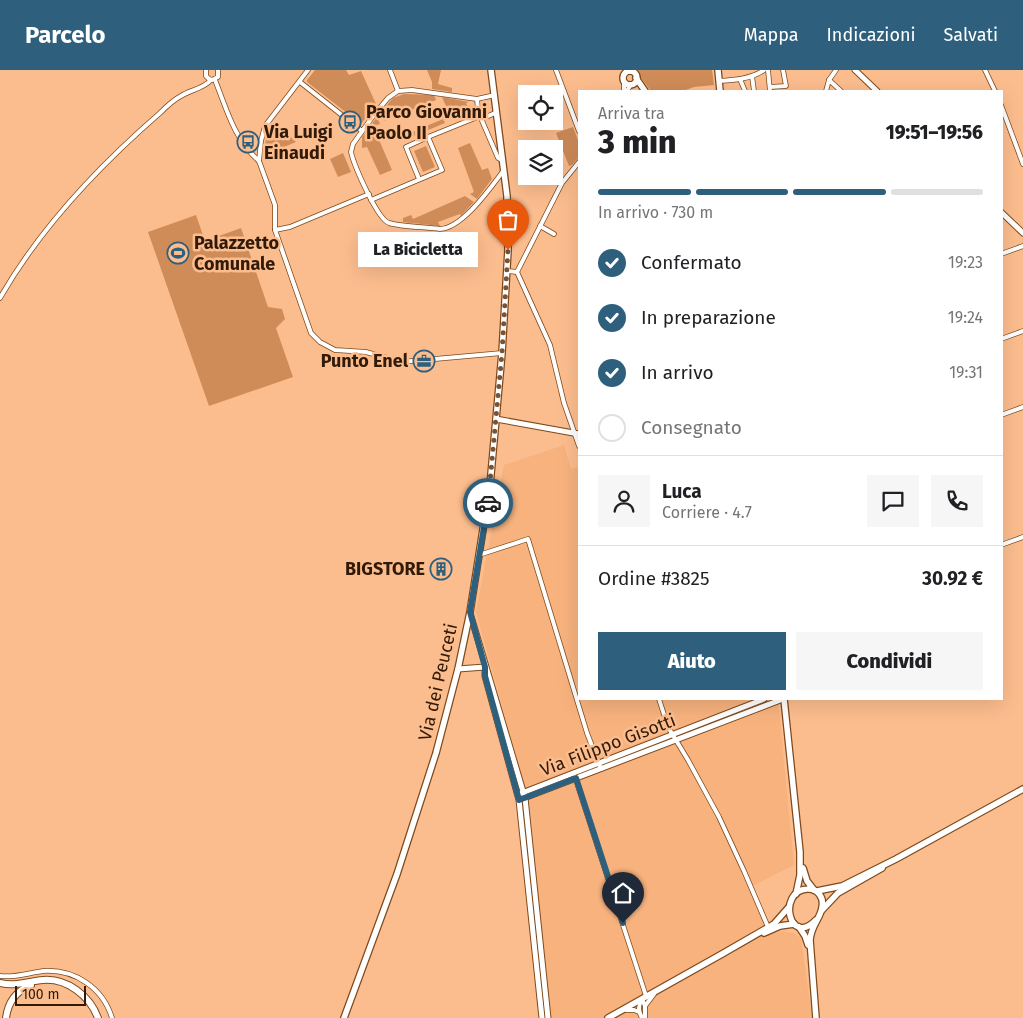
<!DOCTYPE html>
<html lang="it">
<meta charset="utf-8">
<style>
body{margin:0;font-family:"Fira Sans",sans-serif;background:#f6f6f6;color:#202124;height:100vh;display:flex;flex-direction:column;font-size:19px;white-space:nowrap}
*{box-sizing:border-box;margin:0}
p{font-size:16px;color:#757577}
.icon{flex:none;width:28px;height:28px;fill:none;stroke:currentColor;stroke-width:2;stroke-linecap:round;stroke-linejoin:round}
.map{position:relative;flex:1;overflow:hidden}
.panel{position:absolute;left:578px;top:20px;width:425px;height:610px;display:flex;flex-direction:column;background:#fff;border-radius:0px;box-shadow:0 5px 20px #0002}
.panel>*{flex:none}
.fabs{position:absolute;left:518px;top:15px;display:grid;gap:10px}
.fabs a{display:grid;place-items:center;width:45px;height:45px;border-radius:0px;background:#fff;box-shadow:0 5px 20px #0002;font-size:25px}
.scale{position:absolute;left:15px;bottom:12px;width:71px;box-sizing:border-box;padding-left:5px;border:2px solid #311a07;border-top:0;font-size:14px;line-height:18px;white-space:nowrap;color:#311a07;-webkit-text-stroke:4px #fcbd8e;paint-order:stroke}
.pin{position:absolute;display:grid;place-items:center;width:42px;height:42px;color:#fff;margin:-51px -21px;border-radius:50% 50% 50% 0;rotate:-45deg;box-shadow:0 0 5px #0007}
.pin .icon{rotate:45deg}
.courier{position:absolute;display:grid;place-items:center;width:50px;height:50px;margin:-25px;border:4px solid #2e607d;border-radius:50%;background:#fff;color:#222;box-shadow:0 1px 6px #0007}
.bubble{position:absolute;height:35px;border-radius:0px;background:#fff;box-shadow:0 5px 20px #0002;font-size:16px;font-weight:800;line-height:35px;text-align:center}
.headline em{font-style:normal;font-weight:800}
.headline div{display:flex;flex-direction:column-reverse}
.headline{display:flex;align-items:center;justify-content:space-between;height:85px;padding:0 20px}
h1{font-size:32px;font-weight:800;line-height:38px}
.bar{display:grid;grid-template-columns:repeat(4,1fr);gap:8px 5px;align-content:center;height:60px;padding:0 20px}
.bar i{height:6px;border-radius:4px;background:#e0e0e0}
.bar .current{background:#2e607d}
.bar p{grid-column:span 4}
.line{display:flex;align-items:center;gap:12px;padding:0 20px;border-top:1px solid #e0e0e0}
.line div{flex:1}
.round{display:grid;place-items:center;flex:none;width:52px;height:52px;border-radius:0px;background:#f6f6f6}
ol{padding:0 20px;list-style:none}
li{display:flex;align-items:center;gap:15px;height:55px}
li p{margin-inline-start:auto}
li .icon{padding:5px;border-radius:50%;background:#2e607d;color:#fff;stroke-width:4}
li:last-child{color:#757577}
li i{width:28px;height:28px;border:2px solid #e0e0e0;border-radius:50%}
.button{display:flex;gap:10px;margin-top:auto;padding:10px 20px}
.button a{flex:1;height:58px;border-radius:0px;background:#2e607d;color:#fff;font-size:20px;font-weight:800;line-height:58px;text-align:center}
.button a+a{background:#f6f6f6;color:#202124}
header{display:flex;align-items:center;gap:30px;box-sizing:border-box;height:70px;padding:0 25px;background:#2e607d;color:#fff}
header strong{font-size:24px}
nav{display:flex;gap:28px;margin-inline-start:auto;font-size:18px}
.map>svg:first-child{display:block}
</style>
<header>
<strong>Parcelo</strong>
<nav><a>Mappa</a><a>Indicazioni</a><a>Salvati</a></nav>
</header>
<div class="map">
<svg width="1023" height="948" viewBox="0 0 1023 948">
<rect width="100%" height="100%" fill="#fcbd8e"/>
<!-- built -->
<polygon fill="#f7b27e" points="564,375 571,399 579,397 579,629 778,629 794,795 749,818 768,865 783,861 793,863 801,868 812,948 550,948 529,733 476,542 504,395"/>
<!-- green -->
<g fill="#d08c58">
<polygon points="315,0 346,0 349,5 361,1 376,34 361,54 307,12 307,10"/>
<polygon points="427,0 441,0 438,14 452,18 452,22 432,19 432,12"/>
<polygon points="635,0 712,0 714,15 694,17 683,21 651,21"/>
<polygon points="404,24 434,25 436,30 384,51 381,42 393,28"/>
<polygon points="442,27 469,32 466,33 470,42 455,48 452,39 448,41"/>
<polygon points="377,47 380,54 376,55 380,64 377,65 392,100 380,105 367,77 362,78 362,67"/>
<polygon points="443,49 445,53 404,70 403,66"/>
<polygon points="272,54 276,58 278,65 284,68 289,65 296,72 279,79 265,79 266,63"/>
<polygon points="573,57 579,73 579,87 572,95 569,96 556,63"/>
<polygon points="470,73 482,100 488,98 492,109 477,129 470,124 474,122 458,78"/>
<polygon points="426,76 435,97 423,102 414,81"/>
<polygon points="343,83 351,102 338,107 330,89"/>
<polygon points="465,126 474,132 461,146 460,144 438,152 440,156 403,152 403,148 411,145 413,149"/>
<polygon points="196,145 205,171 241,158 268,237 282,239 285,249 276,258 293,307 209,336 148,162"/>
</g>
<g fill="none" stroke-linecap="round" stroke-linejoin="round">
<!-- minor casing -->
<g stroke="#7f491a" stroke-width="5.5">
<g id="minor">
<polyline points="206,0 206,6 209,9 212,10 218,7 218,0"/>
<polyline points="308,0 265,56 261,71 259,91 275,135 275,160 311,263 320,272 335,280 366,282 401,292 502,283"/>
<polyline points="390,0 398,21"/>
<polyline points="556,0 579,61"/>
<polyline points="768,0 770,21"/>
<polyline points="985,0 995,21"/>
<polyline points="631,2 632,0"/>
<polyline points="752,6 754,21"/>
<polyline points="740,9 745,21"/>
<path d="M 215,10 C 227,40 234,69 259,91"/>
<polyline points="829,10 841,21"/>
<polyline points="624,11 624,21"/>
<path d="M 719,11 C 735,10 751,9 764,0"/>
<polyline points="300,12 362,61"/>
<polyline points="770,17 786,16 783,0"/>
<polyline points="627,21 631,14"/>
<polyline points="826,21 829,10 836,0"/>
<path d="M 495,25 L 477,29 L 412,20 L 398,21 L 388,28 L 373,46 L 353,74 L 351,82 C 354,95 377,149 389,153 C 402,157 426,157 440,159 C 463,158 491,117 504,100"/>
<polyline points="477,29 478,39 480,46 498,88 502,90"/>
<polyline points="1001,35 1023,94"/>
<polyline points="482,49 497,42"/>
<polyline points="428,67 480,46"/>
<polyline points="371,130 442,100 428,67 406,77 419,109"/>
<polyline points="540,156 554,164"/>
<polyline points="275,160 290,157 369,124"/>
<polyline points="1001,184 1023,176"/>
<polyline points="508,201 517,202 562,113 579,92"/>
<polyline points="517,202 550,275 564,333 579,376"/>
<path d="M 0,228 C 40,158 99,96 160,43 C 166,37 173,30 181,26 C 190,20 203,19 211,10"/>
<polyline points="1001,269 1023,261"/>
<polyline points="1001,345 1023,337"/>
<polyline points="1001,475 1023,467"/>
<polyline points="479,485 528,469 587,663 601,699"/>
<polyline points="659,629 668,657 688,690 719,747 744,801 768,857"/>
<polyline points="575,707 646,926"/>
<path d="M 0,906 C 15,908 28,903 43,901 C 75,899 103,918 112,948"/>
<path d="M 642,929 C 638,936 638,941 642,948"/>
<polyline points="642,929 645,936 645,948"/>
<polyline points="645,936 654,924"/>
<polyline points="626,940 634,940 639,942"/>
</g>
</g>
<!-- tertiary casing -->
<g stroke="#7f491a" stroke-width="7">
<g id="tertiary">
<polyline points="855,0 877,21"/>
<polyline points="1001,142 1023,163"/>
<polyline points="496,349 579,364"/>
<polyline points="470,543 525,728 548,948"/>
<polyline points="458,599 485,597"/>
<polyline points="485,600 485,606 519,730 542,948"/>
<polyline points="522,723 764,629"/>
<polyline points="524,728 783,629"/>
</g>
</g>
<!-- secondary casing -->
<g stroke="#7f491a" stroke-width="8">
<g id="secondary">
<polyline points="718,0 720,21"/>
<circle cx="630" cy="8" r="7"/>
<polyline points="636,8 645,21"/>
<polyline points="784,629 800,782 800,805 796,824"/>
<polyline points="803,798 807,811 814,820"/>
<polyline points="817,821 842,816 896,789 1023,719"/>
<polyline points="822,840 838,823 882,798"/>
<path d="M 816,850 C 789,878 777,821 807,819 C 818,818 824,828 822,837 C 821,848 811,855 810,870 L 816,948"/>
<polyline points="799,857 805,866 808,875"/>
<polyline points="764,863 780,856 794,854"/>
<polyline points="344,948 397,804 436,683 458,599 470,542 490,415 502,283 508,180 507,126 491,0"/>
<polyline points="608,948 722,884 774,854 789,837"/>
</g>
</g>
<!-- trunk casing -->
<g stroke="#7f491a" stroke-width="8">
<g id="trunk">
<path d="M 0,913 C 16,917 28,911 43,910 C 67,908 90,926 98,948"/>
<path d="M 6,948 C 8,932 16,921 31,915"/>
</g>
</g>
<!-- minor -->
<use href="#minor" stroke="#fff" stroke-width="4"/>
<!-- tertiary -->
<use href="#tertiary" stroke="#fff" stroke-width="5"/>
<!-- secondary -->
<use href="#secondary" stroke="#fff" stroke-width="5.5"/>
<!-- trunk -->
<use href="#trunk" stroke="#fff" stroke-width="6"/>
</g>
<g fill="none" stroke-linecap="round" stroke-linejoin="round">
<!-- done -->
<polyline stroke="#785336" stroke-width="5" stroke-dasharray="0 9" points="488,433 502,283 508,180"/>
<!-- route -->
<polyline stroke="#2e607d" stroke-width="6" points="488,433 470,542 485,597 485,606 519,730 576,708 623,853"/>
</g>
<!-- icons -->
<defs>
<g id="bus-ring" transform="scale(1.125)"><circle r="9.5" fill="#fcbd8e" stroke="#2e607d" stroke-width="1.5"/><path d="M-5-6H5V4H4V6H2V4H-2V6H-4V4H-5ZM-3.5-4V0h7V-4ZM-3.5 1.2v1.5H-2V1.2ZM2 1.2v1.5H3.5V1.2Z" fill="#2e607d"/></g>
<g id="stadium-ring" transform="scale(1.125)"><circle r="9.5" fill="#fcbd8e" stroke="#2e607d" stroke-width="1.5"/><path d="M0-5a6.5 5 0 1 0 0 10a6.5 5 0 1 0 0-10ZM-3.5-1.8h7v3.6h-7Z" fill="#2e607d"/></g>
<g id="office-ring" transform="scale(1.125)"><circle r="9.5" fill="#fcbd8e" stroke="#2e607d" stroke-width="1.5"/><path d="M-6-3h4V-5.5h4V-3h4V5H-6ZM-1-4.5V-3h2v-1.5ZM-6 0V1H6V0Z" fill="#2e607d"/></g>
<g id="building-ring" transform="scale(1.125)"><circle r="9.5" fill="#fcbd8e" stroke="#2e607d" stroke-width="1.5"/><path d="M-4-6H4V6H1V3H-1V6H-4ZM-2.5-4.3h1.7v1.8h-1.7ZM.8-4.3h1.7v1.8H.8ZM-2.5-1h1.7V.8h-1.7ZM.8-1h1.7V.8H.8Z" fill="#2e607d"/></g>
</defs>
<g fill-rule="evenodd">
<use href="#bus-ring" x="350" y="52"/>
<use href="#bus-ring" x="248" y="72"/>
<use href="#stadium-ring" x="178" y="183"/>
<use href="#office-ring" x="424" y="291"/>
<use href="#building-ring" x="441" y="499"/>
</g>
<g text-anchor="middle" dominant-baseline="central" stroke-width="5" stroke-linejoin="round" paint-order="stroke">
<!-- poi labels -->
<g font-size="18" font-weight="bold" fill="#311a07" stroke="#fcbd8e" text-anchor="start">
<text x="366" y="42">Parco Giovanni<tspan x="366" dy="21">Paolo II</tspan></text>
<text x="264" y="62">Via Luigi<tspan x="264" dy="21">Einaudi</tspan></text>
<text x="194" y="173">Palazzetto<tspan x="194" dy="21">Comunale</tspan></text>
<text x="408" y="291" text-anchor="end">Punto Enel</text>
<text x="425" y="499" text-anchor="end">BIGSTORE</text>
</g>
<!-- street labels -->
<g font-size="18" fill="#311a07" stroke="#fcbd8e">
<text transform="translate(438 612) rotate(-77)">Via dei Peuceti</text>
<text transform="translate(608 675) rotate(-21)">Via Filippo Gisotti</text>
</g>
</g>
</svg>
<div class="fabs">
<a><svg class="icon" aria-label="locate" viewBox="0 0 24 24"><circle cx="12" cy="12" r="6"/><path d="M12 2v4M12 18v4M2 12h4M18 12h4"/></svg></a>
<a><svg class="icon" aria-label="layers" viewBox="0 0 24 24"><path d="M12 4l9 5-9 5-9-5zM3 14l9 5 9-5"/></svg></a>
</div>
<div class="scale">100 m</div>
<div class="pin" style="left:508px;top:180px;background:#ea580c"><svg class="icon" aria-label="bag" viewBox="0 0 24 24"><path d="M5 8h14l-1 12H6zM9 8a3 3 0 0 1 6 0"/></svg></div>
<div class="pin" style="left:623px;top:853px;background:#1f2937"><svg class="icon" aria-label="home" viewBox="0 0 24 24"><path d="M3 11l9-7 9 7M6 9v11h12V9"/></svg></div>
<div class="courier" style="left:488px;top:433px"><svg class="icon" aria-label="car" viewBox="0 0 24 24"><path d="M5 17H2v-5l4-1 3-4h7l3 4 3 1v5h-3M9 17h6M6 11h13"/><circle cx="7" cy="17" r="2"/><circle cx="17" cy="17" r="2"/></svg></div>
<div class="bubble" style="left:358px;top:162px;width:120px">La Bicicletta</div>
<section class="panel">
<div class="headline"><div><h1>3 min</h1><p>Arriva tra</p></div><em>19:51–19:56</em></div>
<div class="bar"><i class="current"></i><i class="current"></i><i class="current"></i><i></i><p>In arrivo · 730 m</p></div>
<ol>
<li><svg class="icon" aria-label="check" viewBox="0 0 24 24"><path d="M5 12l5 5 9-10"/></svg>Confermato<p>19:23</p></li>
<li><svg class="icon" aria-label="check" viewBox="0 0 24 24"><path d="M5 12l5 5 9-10"/></svg>In preparazione<p>19:24</p></li>
<li><svg class="icon" aria-label="check" viewBox="0 0 24 24"><path d="M5 12l5 5 9-10"/></svg>In arrivo<p>19:31</p></li>
<li><i></i>Consegnato</li>
</ol>
<div class="line" style="height:90px"><a class="round"><svg class="icon" aria-label="person" viewBox="0 0 24 24"><circle cx="12" cy="8" r="4"/><path d="M4 21q1-7 8-7t8 7"/></svg></a><div><b>Luca</b><p>Corriere · 4.7</p></div><a class="round"><svg class="icon" aria-label="chat" viewBox="0 0 24 24"><path d="M4 5h16v11H9l-5 4z"/></svg></a><a class="round"><svg class="icon" aria-label="phone" viewBox="0 0 24 24"><path d="M5 4h4l2 5-3 2q2 4 5 5l2-3 5 2v4C11 20 4 13 5 4z"/></svg></a></div>
<div class="line" style="height:65px"><div>Ordine #3825</div><b>30.92 €</b></div>
<div class="button"><a>Aiuto</a><a>Condividi</a></div>
</section>
</div>
